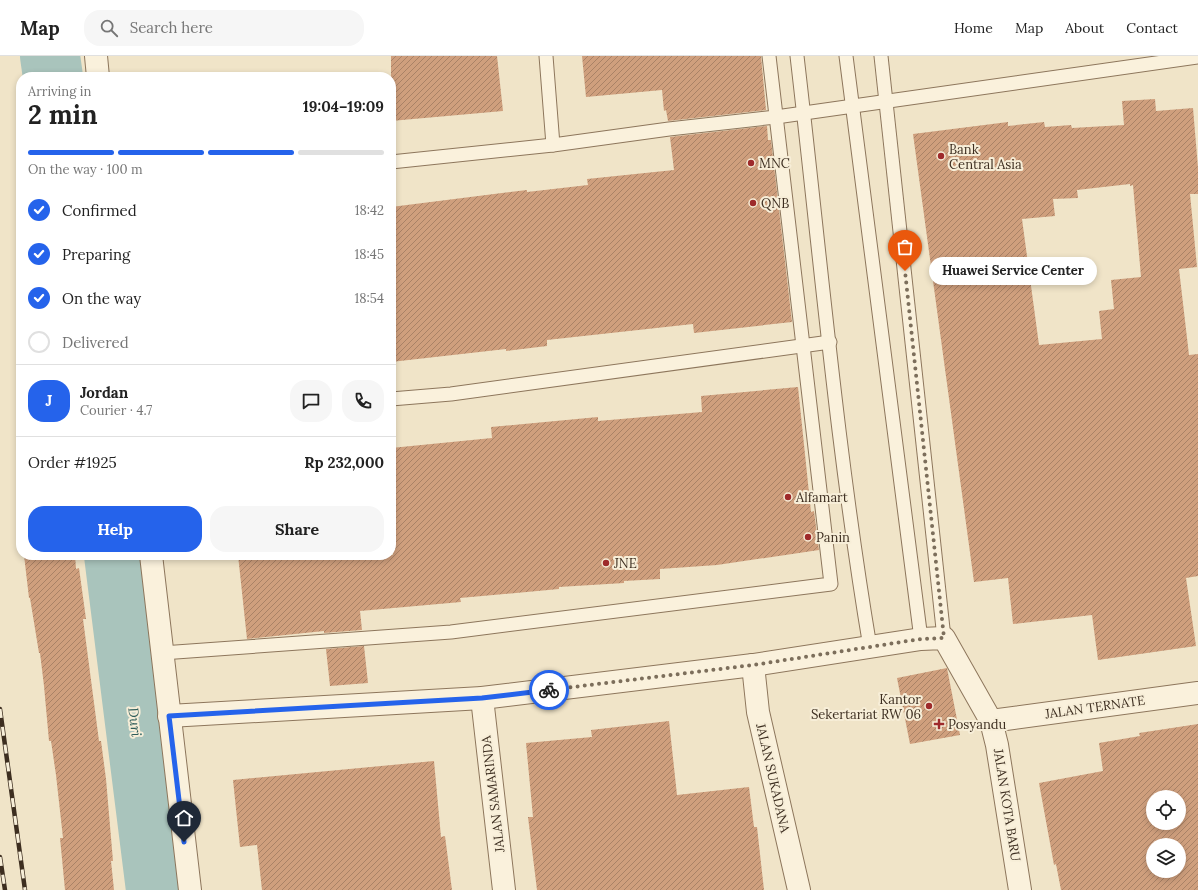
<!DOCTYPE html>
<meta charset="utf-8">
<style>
body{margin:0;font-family:Lora,serif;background:#f6f6f6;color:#222;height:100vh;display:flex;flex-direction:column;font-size:15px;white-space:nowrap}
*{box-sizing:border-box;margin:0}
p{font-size:13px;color:#767676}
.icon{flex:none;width:22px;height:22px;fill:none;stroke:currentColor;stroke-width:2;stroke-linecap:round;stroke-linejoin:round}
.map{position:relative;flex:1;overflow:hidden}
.panel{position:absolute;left:16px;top:16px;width:380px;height:488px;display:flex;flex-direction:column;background:#fff;border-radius:16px;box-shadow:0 2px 6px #0003}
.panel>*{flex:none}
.fabs{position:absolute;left:1146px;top:734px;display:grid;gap:8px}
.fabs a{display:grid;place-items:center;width:40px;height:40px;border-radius:50%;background:#fff;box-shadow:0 2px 6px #0003;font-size:20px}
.pin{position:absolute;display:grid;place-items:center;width:34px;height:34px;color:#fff;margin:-41px -17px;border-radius:50% 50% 50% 0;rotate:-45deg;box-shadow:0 0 4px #0007}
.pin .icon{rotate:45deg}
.courier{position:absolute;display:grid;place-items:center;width:40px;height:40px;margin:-20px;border:3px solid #2563eb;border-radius:50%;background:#fff;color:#222;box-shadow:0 1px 5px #0007}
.bubble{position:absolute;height:28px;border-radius:14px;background:#fff;box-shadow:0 2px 6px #0003;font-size:13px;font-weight:700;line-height:28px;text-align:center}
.overview em{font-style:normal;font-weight:700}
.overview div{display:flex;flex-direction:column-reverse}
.overview{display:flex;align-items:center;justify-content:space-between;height:68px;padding:0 12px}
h1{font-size:26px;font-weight:700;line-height:30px}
.bar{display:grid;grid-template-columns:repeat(4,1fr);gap:6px 4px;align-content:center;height:48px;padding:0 12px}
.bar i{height:5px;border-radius:3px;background:#e0e0e0}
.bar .current{background:#2563eb}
.bar p{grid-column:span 4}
.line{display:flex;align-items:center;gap:10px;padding:0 12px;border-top:1px solid #e0e0e0}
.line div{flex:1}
.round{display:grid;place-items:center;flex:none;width:42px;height:42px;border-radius:16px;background:#f6f6f6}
ol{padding:0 12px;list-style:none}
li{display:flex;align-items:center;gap:12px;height:44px}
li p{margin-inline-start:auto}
li .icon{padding:4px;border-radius:50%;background:#2563eb;color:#fff;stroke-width:4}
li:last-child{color:#767676}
li i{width:22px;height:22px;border:2px solid #e0e0e0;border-radius:50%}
.cta{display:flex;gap:8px;margin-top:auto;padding:8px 12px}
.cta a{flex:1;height:46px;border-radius:16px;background:#2563eb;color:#fff;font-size:16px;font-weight:700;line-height:46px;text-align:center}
.cta a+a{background:#f6f6f6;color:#222}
header{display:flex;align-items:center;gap:24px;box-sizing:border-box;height:56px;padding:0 20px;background:#fff;border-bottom:1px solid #e0e0e0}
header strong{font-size:19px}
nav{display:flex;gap:22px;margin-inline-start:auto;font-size:14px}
.search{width:280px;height:36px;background:#f6f6f6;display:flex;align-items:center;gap:10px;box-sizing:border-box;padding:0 14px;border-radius:16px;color:#767676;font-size:15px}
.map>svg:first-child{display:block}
</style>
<header>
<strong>Map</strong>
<div class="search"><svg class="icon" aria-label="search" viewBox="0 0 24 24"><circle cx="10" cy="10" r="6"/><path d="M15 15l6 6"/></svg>Search here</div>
<nav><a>Home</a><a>Map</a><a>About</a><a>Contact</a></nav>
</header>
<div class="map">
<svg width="1198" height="834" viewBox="0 0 1198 834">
<defs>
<pattern id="building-hatch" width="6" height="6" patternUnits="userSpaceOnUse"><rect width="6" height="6" fill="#cf9f7d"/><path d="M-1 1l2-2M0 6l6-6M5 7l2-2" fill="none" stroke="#a98266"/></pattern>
</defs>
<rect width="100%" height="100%" fill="#f0e4c8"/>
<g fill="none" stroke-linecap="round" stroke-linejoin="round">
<!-- river -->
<g stroke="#a9c4bc" stroke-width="60">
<polyline points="50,0 53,21"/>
<polyline points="114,499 156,834"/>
</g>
</g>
<!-- building -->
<g fill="url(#building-hatch)" fill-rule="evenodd">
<polygon points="391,0 497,0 503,55 391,65"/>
<polygon points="582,0 761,0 766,54 668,65 666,54 664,55 662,34 586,41"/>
<path d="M 1155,43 L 1156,55 L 1193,52 L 1198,112 L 1198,138 L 1190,138 L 1197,211 L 1179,213 L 1189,299 L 1198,298 L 1198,520 L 1186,522 L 1196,590 L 1098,604 L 1092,559 L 1013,568 L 1008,522 L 974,526 L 913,78 L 1008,66 L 1008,70 L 1044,66 L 1045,71 L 1071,69 L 1072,72 L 1124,69 L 1122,45 ZM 1130,128 L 1130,130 L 1133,129 L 1141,221 L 1111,224 L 1114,253 L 1099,255 L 1102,283 L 1039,289 L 1022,163 L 1055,160 L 1053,143 L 1078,142 L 1077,134 Z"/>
<polygon points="767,70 768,84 771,84 792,266 694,277 693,268 547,284 547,290 506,295 506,293 391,306 391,151 494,138 527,134 527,136 588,129 587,123 674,114 670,81"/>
<polygon points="798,331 811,456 814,455 819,494 717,509 660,513 660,523 624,525 624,527 559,531 559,533 460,542 461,546 360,555 362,574 324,577 324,575 247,583 238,499 393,499 391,479 391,392 492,382 491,371 598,361 598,365 702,356 701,340"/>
<polygon points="24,499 75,499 76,513 79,512 86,563 83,563 99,685 101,685 106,723 113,805 111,805 114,834 65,834 60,782 63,782 56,719 51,685 49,685 44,630 40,597 39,597 30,542 29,542"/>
<polygon points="364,590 368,627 330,630 326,593"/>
<polygon points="947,612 960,679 910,688 897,622"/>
<polygon points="669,665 677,739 749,731 754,771 757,771 764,834 537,834 528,761 533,761 526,687 592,681 591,674"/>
<path d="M 1198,668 L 1198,834 L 1061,834 L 1056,808 L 1054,809 L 1039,727 L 1103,715 L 1099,687 L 1140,680 L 1139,677 ZM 1153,741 L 1179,741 L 1179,767 L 1153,767 ZM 1153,789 L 1179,789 L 1179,815 L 1153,815 Z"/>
<polygon points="434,705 441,781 445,780 452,834 262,834 257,789 240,791 233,724"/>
</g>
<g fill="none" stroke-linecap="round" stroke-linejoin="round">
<!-- service casing -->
<g stroke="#8d765c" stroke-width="15">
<g id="service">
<polyline points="546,0 553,89"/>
<path d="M 797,0 C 820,197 837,395 870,591"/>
<polyline points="846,0 921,583"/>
<polyline points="881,0 944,582"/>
<polyline points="391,106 553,89 669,73 776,61 1198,1"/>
<polyline points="391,343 451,338 830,286"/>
<polyline points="162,597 451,576 831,528 769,0"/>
</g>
</g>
<!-- minor casing -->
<g stroke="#8d765c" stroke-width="24">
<g id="minor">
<polyline points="753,609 758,656 799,834"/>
<polyline points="482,642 504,834"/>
<polyline points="169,660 482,642 753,609 921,583 944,582 991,665 997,689 1020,834"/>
<polyline points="991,665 1198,637"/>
</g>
</g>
<!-- tertiary casing -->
<g stroke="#8d765c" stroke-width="24">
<g id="tertiary">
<polyline points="96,0 98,21"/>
<polyline points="151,499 190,834"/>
</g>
</g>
<!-- service -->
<use href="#service" stroke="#faf1dc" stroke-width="13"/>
<!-- minor -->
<use href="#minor" stroke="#faf1dc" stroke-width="22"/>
<!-- tertiary -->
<use href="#tertiary" stroke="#faf1dc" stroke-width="22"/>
<!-- rail casing -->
<g stroke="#3d2e20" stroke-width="4.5">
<g id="rail">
<polyline points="0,653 25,834"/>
<polyline points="0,801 5,834"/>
</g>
</g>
<!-- rail -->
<use href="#rail" stroke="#f7eed8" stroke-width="3" stroke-dasharray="9" stroke-linecap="butt"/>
</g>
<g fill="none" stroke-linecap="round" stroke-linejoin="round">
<!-- done -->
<polyline stroke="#7c6e5b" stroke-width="4" stroke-dasharray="0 7.2" points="549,634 753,609 921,583 944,582 905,215"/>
<!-- route -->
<polyline stroke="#2563eb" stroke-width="5" points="184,786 169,660 482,642 549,634"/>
</g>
<!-- markers -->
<g fill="#9e2a2b" stroke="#f7eed8" stroke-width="1.5">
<circle cx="941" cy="100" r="4"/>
<circle cx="751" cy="107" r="4"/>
<circle cx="753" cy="147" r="4"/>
<circle cx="788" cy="441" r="4"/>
<circle cx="808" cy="481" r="4"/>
<circle cx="606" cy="507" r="4"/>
<circle cx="929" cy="650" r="4"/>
<path d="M937 662h4v4h4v4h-4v4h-4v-4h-4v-4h4z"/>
</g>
<g text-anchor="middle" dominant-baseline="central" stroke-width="4" stroke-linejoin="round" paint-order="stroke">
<!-- poi labels -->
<g font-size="13" fill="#3d2e20" stroke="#f7eed8" text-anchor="start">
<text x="949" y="93">Bank<tspan x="949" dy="15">Central Asia</tspan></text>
<text x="759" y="107">MNC</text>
<text x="761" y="147">QNB</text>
<text x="796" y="441">Alfamart</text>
<text x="816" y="481">Panin</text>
<text x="614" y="507">JNE</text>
<text x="921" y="643" text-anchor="end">Kantor<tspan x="921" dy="15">Sekertariat RW 06</tspan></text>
<text x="948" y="668">Posyandu</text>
</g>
<!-- street labels -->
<g font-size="13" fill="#3d2e20" stroke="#f7eed8">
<text transform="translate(1095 651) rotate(-8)">JALAN TERNATE</text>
<text transform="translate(773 722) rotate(77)">JALAN SUKADANA</text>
<text transform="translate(493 738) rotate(-97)">JALAN SAMARINDA</text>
<text transform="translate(1007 749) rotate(81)">JALAN KOTA BARU</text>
</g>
<!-- water labels -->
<g font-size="14" font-style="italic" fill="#2f5d5a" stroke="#f7eed8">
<text transform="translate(135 666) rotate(83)">Duri</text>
</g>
</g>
</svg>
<div class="fabs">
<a><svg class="icon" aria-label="locate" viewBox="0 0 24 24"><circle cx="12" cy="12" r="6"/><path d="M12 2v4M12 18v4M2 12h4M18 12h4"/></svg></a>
<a><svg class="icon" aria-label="layers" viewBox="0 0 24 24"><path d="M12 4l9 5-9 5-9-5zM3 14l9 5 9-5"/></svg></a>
</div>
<div class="pin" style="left:905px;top:215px;background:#ea580c"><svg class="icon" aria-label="bag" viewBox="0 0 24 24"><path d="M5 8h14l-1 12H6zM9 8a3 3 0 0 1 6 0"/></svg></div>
<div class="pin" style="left:184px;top:786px;background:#1f2937"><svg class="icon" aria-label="home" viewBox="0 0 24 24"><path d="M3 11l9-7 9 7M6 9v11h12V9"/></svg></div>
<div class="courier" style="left:549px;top:634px"><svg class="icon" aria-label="bike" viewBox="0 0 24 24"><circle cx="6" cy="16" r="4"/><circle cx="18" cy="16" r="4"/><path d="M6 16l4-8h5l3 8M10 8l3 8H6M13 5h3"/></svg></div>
<div class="bubble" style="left:929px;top:201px;width:168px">Huawei Service Center</div>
<section class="panel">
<div class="overview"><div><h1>2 min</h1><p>Arriving in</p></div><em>19:04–19:09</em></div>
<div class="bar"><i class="current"></i><i class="current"></i><i class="current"></i><i></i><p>On the way · 100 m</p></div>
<ol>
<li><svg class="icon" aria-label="check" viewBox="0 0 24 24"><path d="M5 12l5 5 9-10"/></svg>Confirmed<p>18:42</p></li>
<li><svg class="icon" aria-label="check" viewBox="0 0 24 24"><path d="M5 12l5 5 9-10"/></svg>Preparing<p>18:45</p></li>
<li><svg class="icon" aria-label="check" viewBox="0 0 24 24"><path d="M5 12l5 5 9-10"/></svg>On the way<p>18:54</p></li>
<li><i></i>Delivered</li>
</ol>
<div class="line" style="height:72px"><b class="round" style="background:#2563eb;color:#fff">J</b><div><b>Jordan</b><p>Courier · 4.7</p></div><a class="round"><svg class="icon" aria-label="chat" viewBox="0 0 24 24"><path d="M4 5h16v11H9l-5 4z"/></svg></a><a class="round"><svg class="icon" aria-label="phone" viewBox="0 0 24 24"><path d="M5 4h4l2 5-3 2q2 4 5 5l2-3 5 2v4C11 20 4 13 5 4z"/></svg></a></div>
<div class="line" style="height:52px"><div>Order #1925</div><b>Rp 232,000</b></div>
<div class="cta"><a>Help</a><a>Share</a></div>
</section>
</div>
